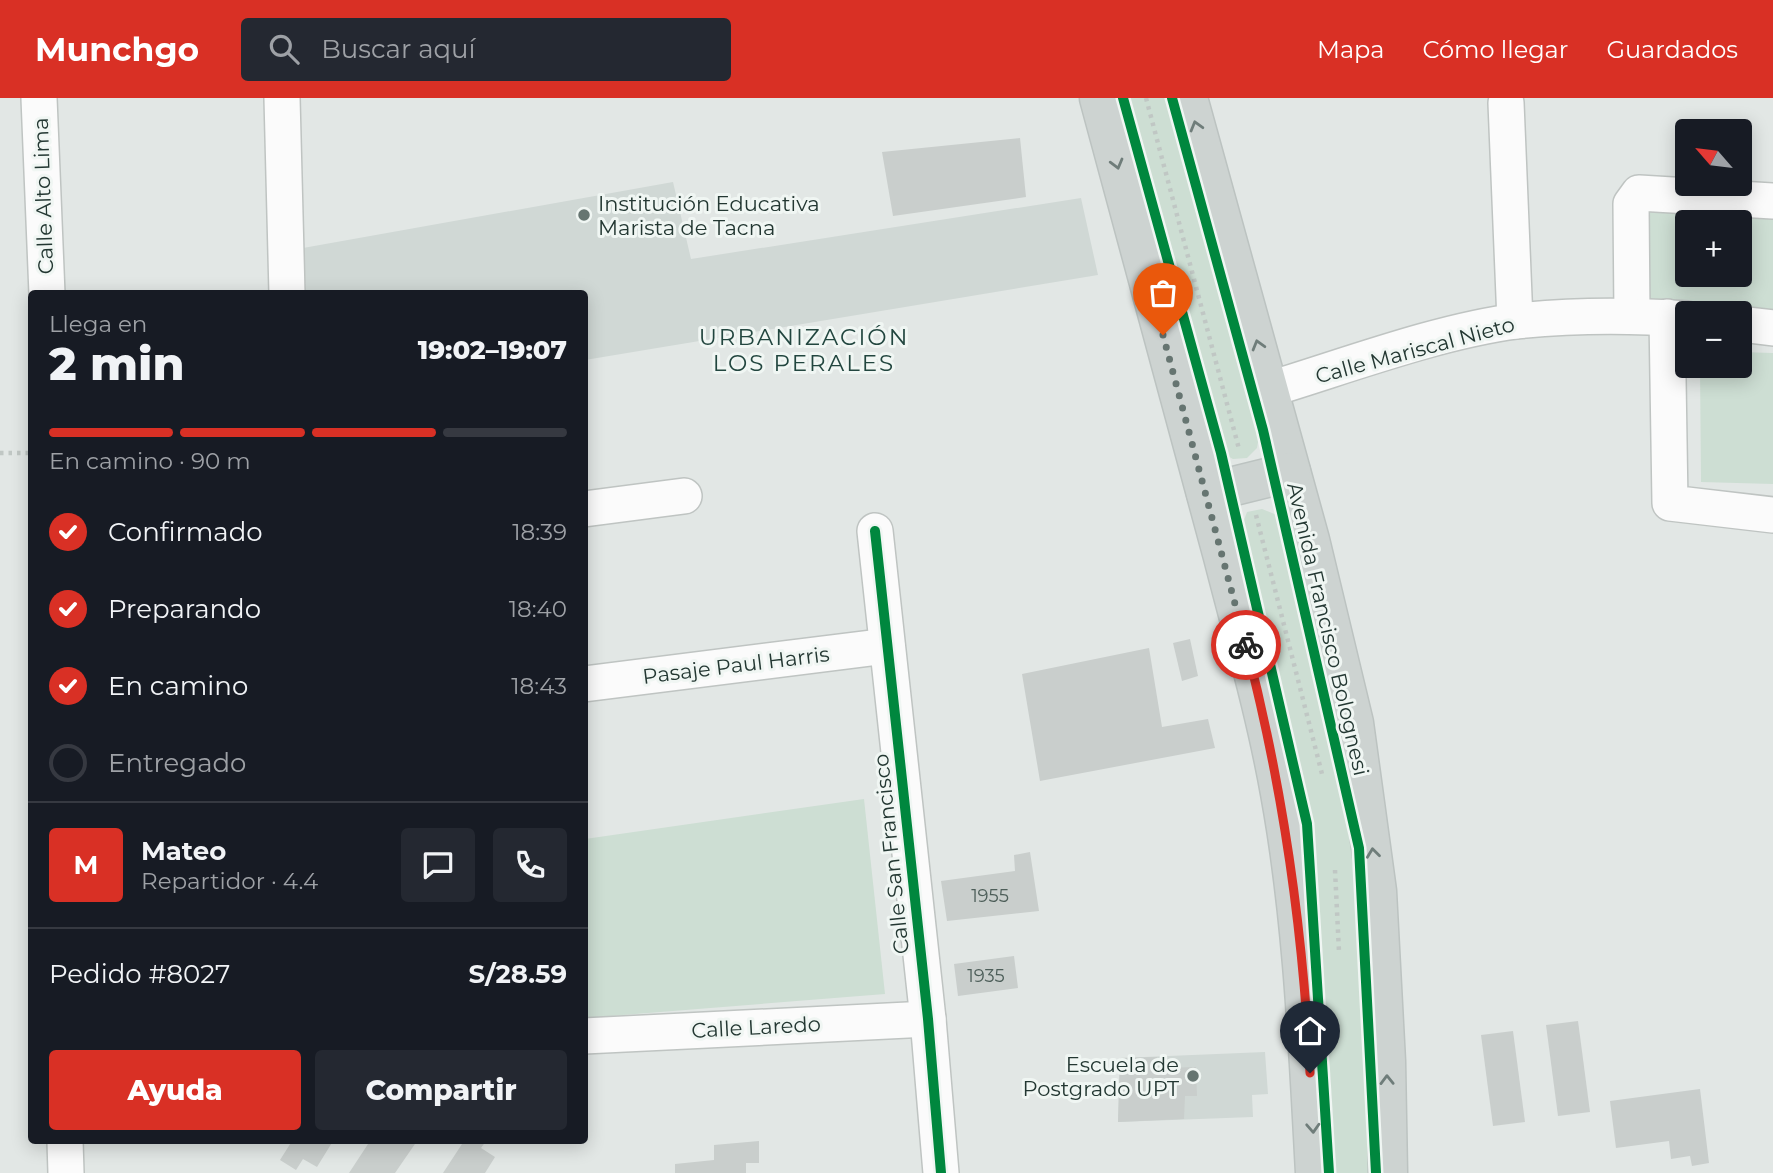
<!DOCTYPE html>
<html lang="es">
<meta charset="utf-8">
<style>
body{margin:0;font-family:Montserrat,sans-serif;background:#242831;color:#f1f3f6;height:100vh;display:flex;flex-direction:column;font-size:26px;white-space:nowrap}
*{box-sizing:border-box;margin:0}
p{font-size:23px;color:#9ea1a6}
.icon{flex:none;width:38px;height:38px;fill:none;stroke:currentColor;stroke-width:2;stroke-linecap:round;stroke-linejoin:round}
.map{position:relative;flex:1;overflow:hidden}
.details{position:absolute;left:28px;top:192px;width:560px;height:854px;display:flex;flex-direction:column;background:#171b24;border-radius:7px;box-shadow:0 4px 18px #0003}
.details>*{flex:none}
.needle{width:46px;rotate:298deg}
.controls{position:absolute;left:1675px;top:21px;display:grid;gap:14px}
.controls a{display:grid;place-items:center;width:77px;height:77px;border-radius:7px;background:#171b24;box-shadow:0 4px 18px #0003;font-size:35px}
.pin{position:absolute;display:grid;place-items:center;width:60px;height:60px;color:#fff;margin:-72px -30px;border-radius:50% 50% 50% 0;rotate:-45deg;box-shadow:0 0 7px #0007}
.pin .icon{rotate:45deg}
.courier{position:absolute;display:grid;place-items:center;width:70px;height:70px;margin:-35px;border:5px solid #d93025;border-radius:50%;background:#fff;color:#222;box-shadow:0 2px 9px #0007}
.overview em{font-style:normal;font-weight:800}
.overview div{display:flex;flex-direction:column-reverse}
.overview{display:flex;align-items:center;justify-content:space-between;height:119px;padding:0 21px}
h1{font-size:46px;font-weight:800;line-height:52px}
.bar{display:grid;grid-template-columns:repeat(4,1fr);gap:10px 7px;align-content:center;height:84px;padding:0 21px}
.bar i{height:9px;border-radius:5px;background:#363941}
.bar .on{background:#d93025}
.bar p{grid-column:span 4}
.line{display:flex;align-items:center;gap:18px;padding:0 21px;border-top:2px solid #363941}
.line div{flex:1}
.round{display:grid;place-items:center;flex:none;width:74px;height:74px;border-radius:7px;background:#242831}
ol{padding:0 21px;list-style:none}
li{display:flex;align-items:center;gap:21px;height:77px}
li p{margin-inline-start:auto}
li .icon{padding:7px;border-radius:50%;background:#d93025;color:#fff;stroke-width:4}
li:last-child{color:#9ea1a6}
li i{width:38px;height:38px;border:4px solid #363941;border-radius:50%}
.primary-button{display:flex;gap:14px;margin-top:auto;padding:14px 21px}
.primary-button a{flex:1;height:80px;border-radius:7px;background:#d93025;color:#fff;font-size:28px;font-weight:800;line-height:80px;text-align:center}
.primary-button a+a{background:#242831;color:#f1f3f6}
header{display:flex;align-items:center;gap:42px;box-sizing:border-box;height:98px;padding:0 35px;background:#d93025;color:#fff}
header strong{font-size:33px}
nav{display:flex;gap:38px;margin-inline-start:auto;font-size:24px}
.search{width:490px;height:63px;background:#242831;display:flex;align-items:center;gap:18px;box-sizing:border-box;padding:0 24px;border-radius:7px;color:#9ea1a6;font-size:26px}
.map>svg:first-child{display:block}
</style>
<header>
<strong>Munchgo</strong>
<div class="search"><svg class="icon" aria-label="search" viewBox="0 0 24 24"><circle cx="10" cy="10" r="6"/><path d="M15 15l6 6"/></svg>Buscar aquí</div>
<nav><a>Mapa</a><a>Cómo llegar</a><a>Guardados</a></nav>
</header>
<div class="map">
<svg width="1773" height="1075" viewBox="0 0 1773 1075">
<rect width="100%" height="100%" fill="#e2e7e5"/>
<!-- built -->
<g fill="#d0d8d5">
<polygon points="673,84 691,161 1081,100 1098,177 585,262 584,196 306,196 303,150"/>
<polygon points="1265,954 1268,996 1252,997 1253,1019 1118,1024 1120,960"/>
</g>
<!-- green -->
<g fill="#cdded3" fill-rule="evenodd">
<polygon points="1126,0 1169,0 1260,333 1257,350 1247,360 1233,361 1224,356"/>
<path d="M 1646,110 L 1773,115 L 1773,216 L 1650,206 ZM 1687,124 L 1740,124 L 1740,177 L 1687,177 Z"/>
<polygon points="1740,254 1773,255 1773,386 1701,384 1700,268 1740,268"/>
<polygon points="1262,411 1277,417 1355,750 1371,1075 1333,1075 1310,726 1241,430 1247,414"/>
<polygon points="864,701 885,896 585,920 585,741"/>
</g>
<!-- building -->
<g fill="#c9cecc">
<polygon points="1020,40 1026,99 893,118 882,54"/>
<polygon points="1190,541 1198,578 1182,583 1173,545"/>
<polygon points="1149,550 1162,629 1208,621 1215,650 1040,683 1022,576"/>
<polygon points="1030,754 1039,813 947,823 941,783 1015,773 1014,757"/>
<polygon points="1014,858 1018,890 958,898 954,866"/>
<polygon points="1578,923 1590,1014 1558,1018 1546,927"/>
<polygon points="1513,933 1525,1024 1493,1028 1481,937"/>
<polygon points="1157,959 1157,970 1196,969 1197,998 1185,998 1184,1021 1118,1024 1120,960"/>
<polygon points="1700,991 1709,1065 1692,1068 1690,1058 1671,1061 1669,1043 1616,1050 1610,1003"/>
<polygon points="292,1043 333,1043 317,1069 303,1061 296,1072 280,1062"/>
<polygon points="370,1043 417,1043 395,1075 349,1075"/>
<polygon points="464,1043 486,1043 481,1050 495,1059 485,1075 443,1075"/>
<polygon points="759,1043 759,1065 746,1065 746,1075 675,1075 675,1066 714,1062 714,1047"/>
</g>
<g fill="none" stroke-linecap="round" stroke-linejoin="round">
<!-- minor casing -->
<g stroke="#bfc4c2" stroke-width="38">
<g id="minor">
<polyline points="39,0 47,196"/>
<polyline points="282,0 287,196"/>
<polyline points="1506,5 1515,223"/>
<polyline points="1632,217 1631,106 1639,95 1773,103"/>
<polyline points="1667,219 1670,405 1773,417"/>
<polyline points="1740,226 1773,230"/>
<path d="M 1270,291 C 1346,268 1439,233 1517,223 C 1573,217 1631,217 1687,221"/>
<polyline points="584,411 684,398"/>
<polyline points="875,433 928,921 941,1075"/>
<polyline points="584,586 887,548"/>
<polyline points="584,938 928,921"/>
<polyline points="65,1043 66,1075"/>
</g>
</g>
<!-- major casing -->
<g stroke="#bcc3c1" stroke-width="41">
<g id="major">
<path d="M 1099,0 C 1141,153 1183,306 1223,459 C 1243,537 1266,616 1280,695 C 1303,821 1308,948 1315,1075"/>
<polyline points="1188,0 1310,442 1354,625 1377,793 1386,963 1388,1075"/>
<polyline points="1206,395 1291,374"/>
</g>
</g>
<!-- path -->
<g stroke="#c0c7c4" stroke-width="4.5" stroke-dasharray="3.5 5" stroke-linecap="butt">
<polyline points="1146,0 1239,351"/>
<polyline points="0,355 32,355"/>
<polyline points="1256,417 1322,676"/>
<polyline points="1335,772 1339,854"/>
</g>
<!-- minor -->
<use href="#minor" stroke="#fbfbfb" stroke-width="35"/>
<!-- major -->
<use href="#major" stroke="#cdd3d1" stroke-width="38"/>
<!-- cycleway casing -->
<g stroke="#f0f6f3" stroke-width="15">
<g id="cycleway">
<polyline points="1123,0 1221,355 1307,726 1329,1075"/>
<polyline points="1172,0 1263,332 1359,750 1376,1075"/>
<polyline points="875,433 928,921 941,1075"/>
</g>
</g>
<!-- cycleway -->
<use href="#cycleway" stroke="#00873e" stroke-width="10"/>
</g>
<!-- one-way arrows -->
<defs><path id="oneway-chevron" d="M-2-3.5L2.5 0L-2 3.5" fill="none" stroke-width="1.6" stroke-linecap="round" stroke-linejoin="round" transform="scale(1.75)"/></defs>
<g stroke="#6f7d7a">
<use href="#oneway-chevron" transform="translate(1196 28) rotate(-106)"/>
<use href="#oneway-chevron" transform="translate(1117 66) rotate(75)"/>
<use href="#oneway-chevron" transform="translate(1258 247) rotate(-106)"/>
<use href="#oneway-chevron" transform="translate(1373 755) rotate(-97)"/>
<use href="#oneway-chevron" transform="translate(1387 982) rotate(-91)"/>
<use href="#oneway-chevron" transform="translate(1313 1030) rotate(87)"/>
</g>
<g fill="none" stroke-linecap="round" stroke-linejoin="round">
<!-- done -->
<polyline stroke="#667571" stroke-width="7" stroke-dasharray="0 12.6" points="1163,237 1246,547"/>
<!-- route -->
<path stroke="#d93025" stroke-width="9" d="M 1246,547 C 1283,689 1303,828 1310,975"/>
</g>
<!-- markers -->
<g fill="#667571" stroke="#f0f6f3" stroke-width="2.5">
<circle cx="584" cy="117" r="7"/>
<circle cx="1193" cy="978" r="7"/>
</g>
<g text-anchor="middle" dominant-baseline="central" stroke-width="6" stroke-linejoin="round" paint-order="stroke">
<!-- number labels -->
<g font-size="18" fill="#4d5e59">
<text x="990" y="798">1955</text>
<text x="986" y="878">1935</text>
</g>
<!-- street labels -->
<g font-size="21" fill="#233732" stroke="#f0f6f3">
<text transform="translate(43 98) rotate(-92)">Calle Alto Lima</text>
<text transform="translate(1415 252) rotate(-15)">Calle Mariscal Nieto</text>
<text transform="translate(1328 531) rotate(77)">Avenida Francisco Bolognesi</text>
<text transform="translate(736 567) rotate(-7)">Pasaje Paul Harris</text>
<text transform="translate(891 756) rotate(-96)">Calle San Francisco</text>
<text transform="translate(756 929) rotate(-3)">Calle Laredo</text>
</g>
<!-- poi labels -->
<g font-size="21" fill="#233732" stroke="#f0f6f3" text-anchor="start">
<text x="598" y="105">Institución Educativa<tspan x="598" dy="24">Marista de Tacna</tspan></text>
<text x="1179" y="966" text-anchor="end">Escuela de<tspan x="1179" dy="24">Postgrado UPT</tspan></text>
</g>
<!-- neighbourhood labels -->
<g font-size="23" letter-spacing="2" fill="#22463f" stroke="#f0f6f3">
<text x="804" y="239">URBANIZACIÓN<tspan x="804" dy="26">LOS PERALES</tspan></text>
</g>
</g>
</svg>
<div class="controls">
<a><svg class="needle" viewBox="-14 -14 28 28"><path d="M0-13l5 13h-10z" fill="#e53935"/><path d="M0 13l5-13h-10z" fill="#9ea1a6"/></svg></a>
<a>+</a>
<a>−</a>
</div>
<div class="pin" style="left:1163px;top:237px;background:#ea580c"><svg class="icon" aria-label="bag" viewBox="0 0 24 24"><path d="M5 8h14l-1 12H6zM9 8a3 3 0 0 1 6 0"/></svg></div>
<div class="pin" style="left:1310px;top:975px;background:#1f2937"><svg class="icon" aria-label="home" viewBox="0 0 24 24"><path d="M3 11l9-7 9 7M6 9v11h12V9"/></svg></div>
<div class="courier" style="left:1246px;top:547px"><svg class="icon" aria-label="bike" viewBox="0 0 24 24"><circle cx="6" cy="16" r="4"/><circle cx="18" cy="16" r="4"/><path d="M6 16l4-8h5l3 8M10 8l3 8H6M13 5h3"/></svg></div>
<section class="details">
<div class="overview"><div><h1>2 min</h1><p>Llega en</p></div><em>19:02–19:07</em></div>
<div class="bar"><i class="on"></i><i class="on"></i><i class="on"></i><i></i><p>En camino · 90 m</p></div>
<ol>
<li><svg class="icon" aria-label="check" viewBox="0 0 24 24"><path d="M5 12l5 5 9-10"/></svg>Confirmado<p>18:39</p></li>
<li><svg class="icon" aria-label="check" viewBox="0 0 24 24"><path d="M5 12l5 5 9-10"/></svg>Preparando<p>18:40</p></li>
<li><svg class="icon" aria-label="check" viewBox="0 0 24 24"><path d="M5 12l5 5 9-10"/></svg>En camino<p>18:43</p></li>
<li><i></i>Entregado</li>
</ol>
<div class="line" style="height:126px"><b class="round" style="background:#d93025;color:#fff">M</b><div><b>Mateo</b><p>Repartidor · 4.4</p></div><a class="round"><svg class="icon" aria-label="chat" viewBox="0 0 24 24"><path d="M4 5h16v11H9l-5 4z"/></svg></a><a class="round"><svg class="icon" aria-label="phone" viewBox="0 0 24 24"><path d="M5 4h4l2 5-3 2q2 4 5 5l2-3 5 2v4C11 20 4 13 5 4z"/></svg></a></div>
<div class="line" style="height:91px"><div>Pedido #8027</div><b>S/28.59</b></div>
<div class="primary-button"><a>Ayuda</a><a>Compartir</a></div>
</section>
</div>
